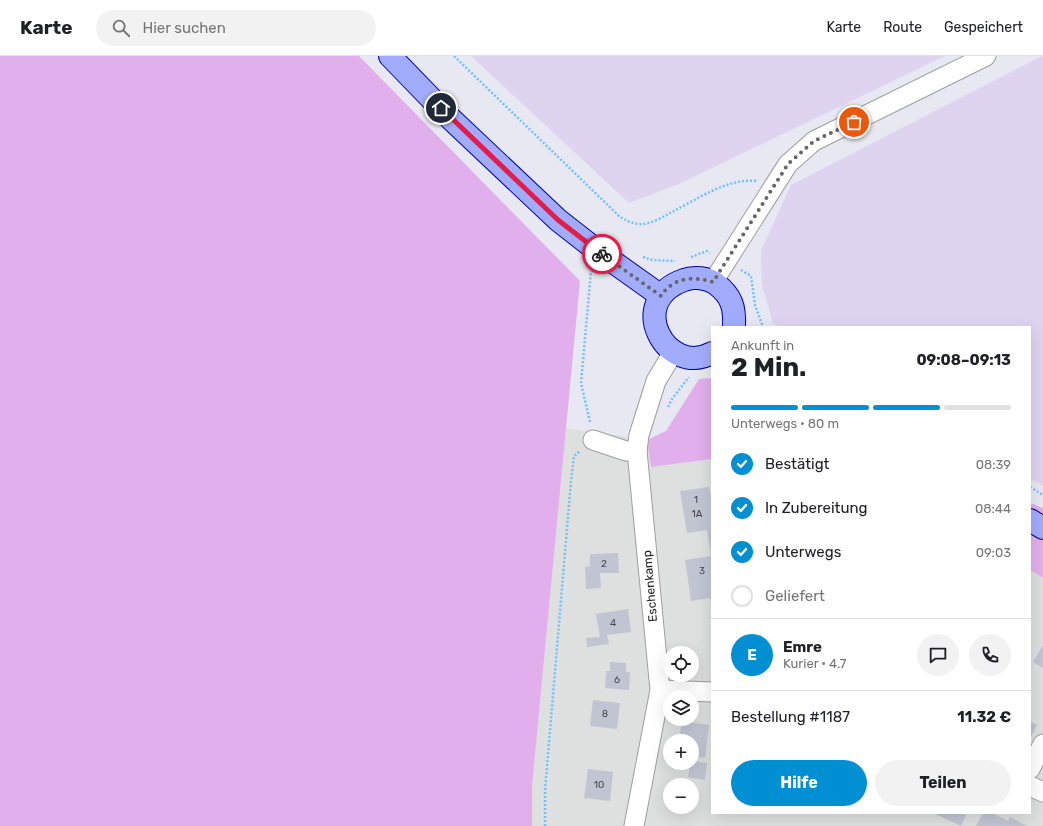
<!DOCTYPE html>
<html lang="de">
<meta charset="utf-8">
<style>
body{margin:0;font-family:Rubik,sans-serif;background:#f2f2f2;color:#202124;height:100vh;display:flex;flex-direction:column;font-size:15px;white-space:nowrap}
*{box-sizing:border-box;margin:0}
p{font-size:13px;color:#757577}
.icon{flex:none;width:22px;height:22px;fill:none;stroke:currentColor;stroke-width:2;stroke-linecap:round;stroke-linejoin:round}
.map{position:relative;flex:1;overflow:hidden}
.panel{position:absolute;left:711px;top:270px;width:320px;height:488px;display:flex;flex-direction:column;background:#fff;border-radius:0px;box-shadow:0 4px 16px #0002}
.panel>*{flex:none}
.buttons{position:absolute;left:663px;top:590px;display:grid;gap:8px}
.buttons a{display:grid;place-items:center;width:36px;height:36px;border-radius:50%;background:#fff;box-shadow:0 4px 16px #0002;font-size:20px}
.pin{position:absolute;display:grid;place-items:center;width:34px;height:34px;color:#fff;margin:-17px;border:2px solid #fff;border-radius:50%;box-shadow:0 1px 4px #0007}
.courier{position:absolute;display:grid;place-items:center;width:40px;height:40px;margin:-20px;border:3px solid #e11d48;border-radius:50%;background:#fff;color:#222;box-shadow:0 1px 5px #0007}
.overview em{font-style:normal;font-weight:700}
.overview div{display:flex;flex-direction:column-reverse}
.overview{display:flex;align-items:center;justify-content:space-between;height:68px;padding:0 20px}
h1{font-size:26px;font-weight:700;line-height:30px}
.bar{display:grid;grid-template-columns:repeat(4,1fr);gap:6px 4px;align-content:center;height:48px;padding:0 20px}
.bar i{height:5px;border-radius:3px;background:#e0e0e0}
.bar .current{background:#008fd3}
.bar p{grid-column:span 4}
.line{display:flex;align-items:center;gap:10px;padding:0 20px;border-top:1px solid #e0e0e0}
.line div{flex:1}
.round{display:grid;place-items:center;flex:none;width:42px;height:42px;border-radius:21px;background:#f2f2f2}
ol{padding:0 20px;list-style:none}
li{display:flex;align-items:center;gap:12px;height:44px}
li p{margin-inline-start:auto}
li .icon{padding:4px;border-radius:50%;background:#008fd3;color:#fff;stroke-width:4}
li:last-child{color:#757577}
li i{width:22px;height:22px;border:2px solid #e0e0e0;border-radius:50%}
.button{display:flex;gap:8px;margin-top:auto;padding:8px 20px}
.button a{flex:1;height:46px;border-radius:24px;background:#008fd3;color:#fff;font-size:16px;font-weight:700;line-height:46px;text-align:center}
.button a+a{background:#f2f2f2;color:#202124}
header{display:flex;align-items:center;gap:24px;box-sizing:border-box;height:56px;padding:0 20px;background:#fff;border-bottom:1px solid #e0e0e0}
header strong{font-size:19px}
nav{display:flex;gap:22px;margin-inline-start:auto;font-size:14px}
.search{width:280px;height:36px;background:#f2f2f2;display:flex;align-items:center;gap:10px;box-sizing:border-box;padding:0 14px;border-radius:22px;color:#757577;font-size:15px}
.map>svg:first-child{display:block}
</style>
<header>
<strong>Karte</strong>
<div class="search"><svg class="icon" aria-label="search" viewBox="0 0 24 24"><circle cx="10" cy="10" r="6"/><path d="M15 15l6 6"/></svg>Hier suchen</div>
<nav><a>Karte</a><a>Route</a><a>Gespeichert</a></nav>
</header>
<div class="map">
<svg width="1043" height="770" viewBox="0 0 1043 770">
<rect width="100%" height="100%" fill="#e8e8f2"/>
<!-- residential -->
<path fill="#dedfdf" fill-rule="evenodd" d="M 566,372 L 647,384 L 651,411 L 712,403 L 712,757 L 1030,757 L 1030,514 L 1043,522 L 1043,770 L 532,770 L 532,730 ZM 670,597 L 692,597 L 692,619 L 670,619 ZM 670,641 L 692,641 L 692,663 L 670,663 ZM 670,685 L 692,685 L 692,707 L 670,707 ZM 670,729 L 692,729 L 692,751 L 670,751 Z"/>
<!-- farmland -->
<g fill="#dfd4f0">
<polygon points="471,0 945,0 679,128 629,147"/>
<polygon points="1042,0 1043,0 1043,430 1030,422 1030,271 779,271 773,267 762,230 761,195 791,129"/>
</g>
<!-- grass -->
<g fill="#e1afeb">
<polygon points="0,0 359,0 580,225 532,730 532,770 0,770"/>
<polygon points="712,322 712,403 651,411 647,384 666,375 699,323"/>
<polygon points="1030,447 1043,452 1043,522 1030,514"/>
</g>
<!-- building -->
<g fill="#c1c5d2">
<polygon points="709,431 712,447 711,547 710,542 691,545 685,504 711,500 707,474 687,477 680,435"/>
<polygon points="618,497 619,517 600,517 601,532 586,533 585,511 590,510 590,498"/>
<polygon points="628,553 631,576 607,579 609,588 587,591 586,582 600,581 596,558"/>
<polygon points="1043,589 1043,612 1033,606"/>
<polygon points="610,606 626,607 626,616 630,616 629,634 605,632 606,615 610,615"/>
<polygon points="593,644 620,647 617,673 590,670"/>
<polygon points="682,665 709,669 705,702 692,700 692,685 679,685"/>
<polygon points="1030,665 1037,669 1030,683"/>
<polygon points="692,705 707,707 705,724 688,721 690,707 692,707"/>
<polygon points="588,713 613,716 610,745 584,742"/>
<polygon points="933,757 967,757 961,770"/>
<polygon points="983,757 992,757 1008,765 1010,761 1027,770 976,770"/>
</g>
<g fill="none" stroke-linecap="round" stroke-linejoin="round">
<!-- minor casing -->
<g stroke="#9e9e9e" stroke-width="21">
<g id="minor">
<polyline points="713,226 788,108 814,85 986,0"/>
<polyline points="593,384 626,395 637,395"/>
<polyline points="660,634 712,636"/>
<polyline points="1030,713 1043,688"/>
<polyline points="1030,730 1043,736"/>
<polyline points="634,770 660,634 637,395 639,379 656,325 674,295"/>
</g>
</g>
<!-- major casing -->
<g stroke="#00029f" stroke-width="24">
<g id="major">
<polyline points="390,0 451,63 558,164 595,193 661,240"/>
<path d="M 712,297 C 667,322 624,245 684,224 C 694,220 708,222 716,228 C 732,240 735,252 734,271"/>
<polyline points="1030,464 1043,472"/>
</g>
</g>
<!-- path -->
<g stroke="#70c0fb" stroke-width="2.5" stroke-dasharray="2 2" stroke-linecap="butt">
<path d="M 454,0 L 619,160 C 625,164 631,167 638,168 C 650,169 661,162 670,157 C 696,144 727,122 756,125"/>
<polyline points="643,201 652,204 675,205"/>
<polyline points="691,201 707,195 710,197"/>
<polyline points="741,214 751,220 755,249 763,271"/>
<polyline points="668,351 672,343 689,321"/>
<polyline points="590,366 581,327 591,215"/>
<polyline points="1030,431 1043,439"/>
<polyline points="545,770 545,734 571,425 574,400 580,395"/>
</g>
<!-- minor -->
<use href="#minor" stroke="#fff" stroke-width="19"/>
<!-- major -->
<use href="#major" stroke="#a2acfd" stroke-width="22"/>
</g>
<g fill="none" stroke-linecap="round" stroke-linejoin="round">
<!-- done -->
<path stroke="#67676a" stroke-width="4" stroke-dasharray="0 7.2" d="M 602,198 L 661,240 C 673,221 693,220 713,226 L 788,108 L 814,85 L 854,66"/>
<!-- route -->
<polyline stroke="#e11d48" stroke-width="5" points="441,52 558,164 602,198"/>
</g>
<g text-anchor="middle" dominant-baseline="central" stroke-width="4" stroke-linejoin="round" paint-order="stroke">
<!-- number labels -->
<g font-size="10" fill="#494a4d">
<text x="696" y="444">1</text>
<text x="697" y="458">1A</text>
<text x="604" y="508">2</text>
<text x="702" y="515">3</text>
<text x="613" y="567">4</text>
<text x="617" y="624">6</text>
<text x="605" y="658">8</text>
<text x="599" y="729">10</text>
</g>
<!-- street labels -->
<g font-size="12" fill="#212121" stroke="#fff">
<text transform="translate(650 530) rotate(-95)">Eschenkamp</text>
</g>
</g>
</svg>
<div class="buttons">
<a><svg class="icon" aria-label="locate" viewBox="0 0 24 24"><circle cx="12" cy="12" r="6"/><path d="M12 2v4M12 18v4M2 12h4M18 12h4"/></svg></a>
<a><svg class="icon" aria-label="layers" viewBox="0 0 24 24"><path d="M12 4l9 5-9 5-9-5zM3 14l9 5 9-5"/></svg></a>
<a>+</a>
<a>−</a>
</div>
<div class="pin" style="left:854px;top:66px;background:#ea580c"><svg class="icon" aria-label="bag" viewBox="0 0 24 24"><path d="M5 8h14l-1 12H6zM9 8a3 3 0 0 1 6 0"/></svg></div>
<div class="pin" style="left:441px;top:52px;background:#1f2937"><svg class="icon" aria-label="home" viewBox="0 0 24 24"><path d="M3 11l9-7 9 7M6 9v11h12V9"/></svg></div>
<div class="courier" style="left:602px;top:198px"><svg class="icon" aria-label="bike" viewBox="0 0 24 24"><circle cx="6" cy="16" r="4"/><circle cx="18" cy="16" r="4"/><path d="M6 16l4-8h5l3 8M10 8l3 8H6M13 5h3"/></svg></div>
<section class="panel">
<div class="overview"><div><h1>2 Min.</h1><p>Ankunft in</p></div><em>09:08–09:13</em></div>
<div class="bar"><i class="current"></i><i class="current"></i><i class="current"></i><i></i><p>Unterwegs · 80 m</p></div>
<ol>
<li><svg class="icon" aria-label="check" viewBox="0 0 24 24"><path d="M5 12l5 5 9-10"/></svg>Bestätigt<p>08:39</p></li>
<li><svg class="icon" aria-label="check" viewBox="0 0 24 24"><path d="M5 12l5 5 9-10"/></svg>In Zubereitung<p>08:44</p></li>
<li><svg class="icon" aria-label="check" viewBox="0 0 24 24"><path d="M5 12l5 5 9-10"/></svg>Unterwegs<p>09:03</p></li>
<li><i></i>Geliefert</li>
</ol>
<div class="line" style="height:72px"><b class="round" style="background:#008fd3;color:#fff">E</b><div><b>Emre</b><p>Kurier · 4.7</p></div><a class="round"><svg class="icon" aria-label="chat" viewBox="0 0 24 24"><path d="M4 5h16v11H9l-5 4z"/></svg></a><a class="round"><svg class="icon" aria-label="phone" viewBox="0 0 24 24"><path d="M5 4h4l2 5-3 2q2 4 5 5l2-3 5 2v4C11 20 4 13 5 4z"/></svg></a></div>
<div class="line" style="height:52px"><div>Bestellung #1187</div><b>11.32 €</b></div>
<div class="button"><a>Hilfe</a><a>Teilen</a></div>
</section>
</div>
